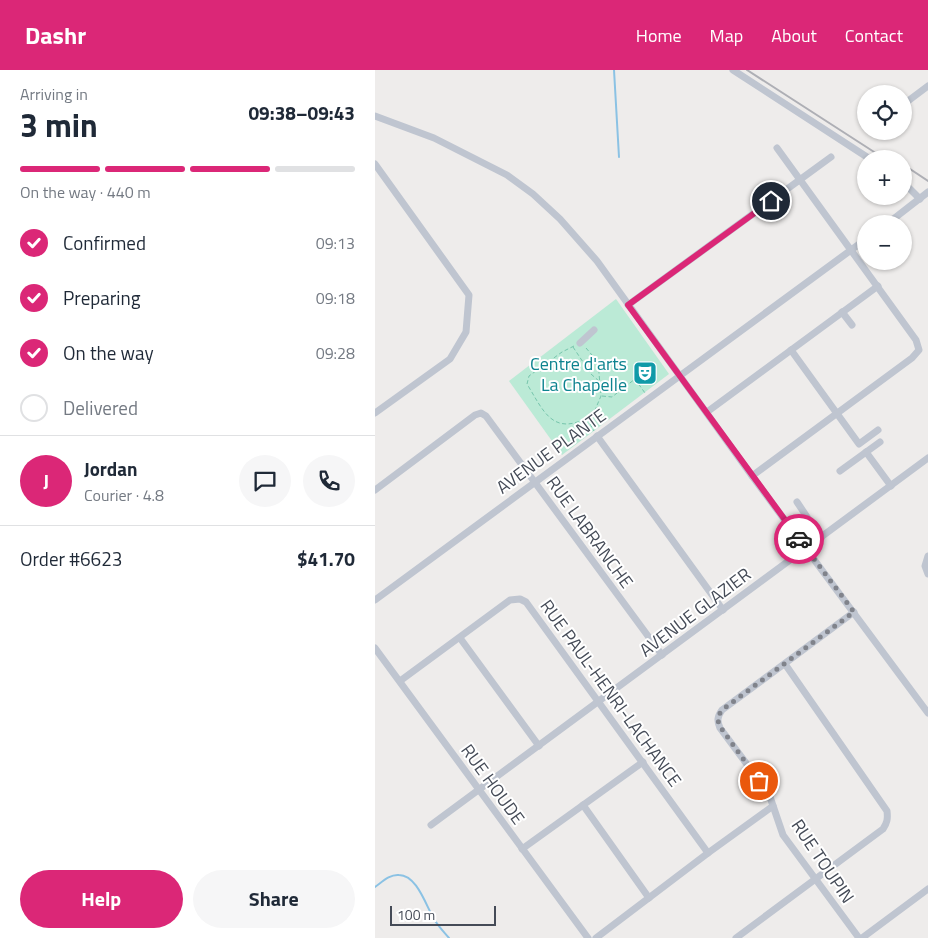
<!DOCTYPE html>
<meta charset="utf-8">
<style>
body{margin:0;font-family:"Titillium Web",sans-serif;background:#f6f6f7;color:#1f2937;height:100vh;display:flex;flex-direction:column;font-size:19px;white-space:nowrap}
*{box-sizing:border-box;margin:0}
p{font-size:16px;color:#747a83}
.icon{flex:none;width:28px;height:28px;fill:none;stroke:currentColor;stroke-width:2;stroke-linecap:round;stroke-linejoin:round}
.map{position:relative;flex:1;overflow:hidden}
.side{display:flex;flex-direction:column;background:#fff;width:375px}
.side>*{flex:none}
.tools{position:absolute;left:482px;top:15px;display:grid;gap:10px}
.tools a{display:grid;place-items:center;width:55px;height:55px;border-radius:50%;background:#fff;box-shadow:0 1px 4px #0004;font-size:25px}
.scale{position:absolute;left:15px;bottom:12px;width:106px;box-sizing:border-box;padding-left:5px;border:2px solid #454b57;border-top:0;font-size:14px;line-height:18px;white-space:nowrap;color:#454b57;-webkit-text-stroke:4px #fff;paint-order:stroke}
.pin{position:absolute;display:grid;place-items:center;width:42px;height:42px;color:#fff;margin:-21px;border:2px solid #fff;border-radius:50%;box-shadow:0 1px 5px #0007}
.courier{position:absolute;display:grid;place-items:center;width:50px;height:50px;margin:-25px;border:4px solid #db2777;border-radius:50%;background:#fff;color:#222;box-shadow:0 1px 6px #0007}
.headline em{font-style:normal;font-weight:700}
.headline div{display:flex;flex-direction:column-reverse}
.headline{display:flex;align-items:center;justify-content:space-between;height:85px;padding:0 20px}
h1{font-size:32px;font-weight:700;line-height:38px}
.bar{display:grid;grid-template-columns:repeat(4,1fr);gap:8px 5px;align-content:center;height:60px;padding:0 20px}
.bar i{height:6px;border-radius:4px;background:#e0e1e3}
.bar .selected{background:#db2777}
.bar p{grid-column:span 4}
.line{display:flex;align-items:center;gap:12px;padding:0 20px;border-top:1px solid #e0e1e3}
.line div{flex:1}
.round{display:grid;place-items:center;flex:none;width:52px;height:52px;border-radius:26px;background:#f6f6f7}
ol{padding:0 20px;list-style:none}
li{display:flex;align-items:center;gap:15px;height:55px}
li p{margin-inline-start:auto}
li .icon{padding:5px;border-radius:50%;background:#db2777;color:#fff;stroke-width:4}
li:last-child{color:#747a83}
li i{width:28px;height:28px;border:2px solid #e0e1e3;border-radius:50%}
.action{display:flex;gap:10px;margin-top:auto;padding:10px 20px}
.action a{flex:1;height:58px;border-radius:30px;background:#db2777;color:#fff;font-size:20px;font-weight:700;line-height:58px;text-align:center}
.action a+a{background:#f6f6f7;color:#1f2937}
header{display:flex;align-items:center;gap:30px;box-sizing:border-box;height:70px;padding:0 25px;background:#db2777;color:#fff}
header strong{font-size:24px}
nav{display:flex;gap:28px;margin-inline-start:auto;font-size:18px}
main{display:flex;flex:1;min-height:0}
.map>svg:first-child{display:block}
</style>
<header>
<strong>Dashr</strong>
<nav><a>Home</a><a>Map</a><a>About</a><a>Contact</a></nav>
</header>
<main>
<section class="side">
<div class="headline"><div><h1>3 min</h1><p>Arriving in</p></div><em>09:38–09:43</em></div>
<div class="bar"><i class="selected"></i><i class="selected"></i><i class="selected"></i><i></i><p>On the way · 440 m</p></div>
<ol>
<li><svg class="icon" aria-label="check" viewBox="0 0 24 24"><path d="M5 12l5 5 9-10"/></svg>Confirmed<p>09:13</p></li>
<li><svg class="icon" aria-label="check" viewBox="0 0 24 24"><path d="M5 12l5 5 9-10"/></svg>Preparing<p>09:18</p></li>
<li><svg class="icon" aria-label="check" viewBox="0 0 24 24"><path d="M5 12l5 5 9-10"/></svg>On the way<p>09:28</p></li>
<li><i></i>Delivered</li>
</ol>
<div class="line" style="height:90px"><b class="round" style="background:#db2777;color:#fff">J</b><div><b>Jordan</b><p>Courier · 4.8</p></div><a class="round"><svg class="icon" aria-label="chat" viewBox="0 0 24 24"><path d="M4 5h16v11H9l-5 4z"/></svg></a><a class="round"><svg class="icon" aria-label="phone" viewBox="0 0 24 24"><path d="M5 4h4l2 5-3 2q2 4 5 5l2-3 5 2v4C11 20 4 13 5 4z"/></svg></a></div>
<div class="line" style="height:65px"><div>Order #6623</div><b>$41.70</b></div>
<div class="action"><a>Help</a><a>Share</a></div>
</section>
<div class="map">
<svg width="553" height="868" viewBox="0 0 553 868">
<rect width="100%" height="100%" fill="#eeeceb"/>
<!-- green -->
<polygon fill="#bbead6" points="241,229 294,304 187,385 134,311"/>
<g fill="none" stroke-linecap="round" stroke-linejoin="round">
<!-- stream -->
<g stroke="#8bc2e4" stroke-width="2">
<polyline points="239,0 244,87"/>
<path d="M 0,817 C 7,812 15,804 24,805 C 42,805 51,836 59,849 C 63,856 69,862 74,868"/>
</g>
<!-- path -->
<g stroke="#76c5ac" stroke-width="1" stroke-dasharray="4 2.5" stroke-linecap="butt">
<path d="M 199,276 L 187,282 L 154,306 L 152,314 C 168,340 177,366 212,348 L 219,361"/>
<polyline points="198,277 216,304 225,312"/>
<polyline points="211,278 223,292 226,326 220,340 212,348"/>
<polyline points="227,326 237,327 260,309 270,323"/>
</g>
<!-- minor -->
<g stroke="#bfc5d0" stroke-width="7">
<polyline points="358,0 495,89"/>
<polyline points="529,34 553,16"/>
<polyline points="0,46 59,68 132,105 158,124 185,149 222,191 377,406 553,643"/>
<polyline points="0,94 94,225 91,262 75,289 0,343"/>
<polyline points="529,113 545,129"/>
<polyline points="512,154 553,122"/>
<polyline points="253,235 456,87"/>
<polyline points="467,242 477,255"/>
<polyline points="205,273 219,260"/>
<polyline points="416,280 484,374 503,360"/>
<polyline points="332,342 503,216"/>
<polyline points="222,366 348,540"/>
<polyline points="491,382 516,416"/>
<polyline points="465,401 505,372"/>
<polyline points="377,406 537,288 544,280 541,270 402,78"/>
<polyline points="0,420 100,345 106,343 111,346 287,585"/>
<polyline points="422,432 446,468"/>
<polyline points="553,486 550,496 553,504"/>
<polyline points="0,530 491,169"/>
<path d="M 479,542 L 347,640 C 342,647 342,651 345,658 L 394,724 L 408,765 L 484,868"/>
<polyline points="85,568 164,676"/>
<polyline points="0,578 213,868"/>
<polyline points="25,611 135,530 145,529 151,532 333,783"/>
<polyline points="208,735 274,828"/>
<polyline points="56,755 553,388"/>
<polyline points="147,779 268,692"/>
<polyline points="221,868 333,783 398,736"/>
<path d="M 361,868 L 508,759 C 512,753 513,749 512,741 L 410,594"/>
<polyline points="487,868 553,819"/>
</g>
<!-- rail -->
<g stroke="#aeafb5" stroke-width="2">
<polyline points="372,0 510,89"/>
<polyline points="529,95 553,111"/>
</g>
</g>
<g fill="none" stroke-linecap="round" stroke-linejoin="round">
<!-- done -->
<path stroke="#80838b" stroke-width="5" stroke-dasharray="0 9" d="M 384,711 L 346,658 C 342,651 342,647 347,640 L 479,542 L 424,469"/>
<!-- route -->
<polyline stroke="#db2777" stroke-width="6" points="396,131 253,235 424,469"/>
</g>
<!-- icons -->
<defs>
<g id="theatre-square" transform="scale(1.25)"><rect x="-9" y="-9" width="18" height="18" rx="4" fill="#0f9aa8" stroke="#fff"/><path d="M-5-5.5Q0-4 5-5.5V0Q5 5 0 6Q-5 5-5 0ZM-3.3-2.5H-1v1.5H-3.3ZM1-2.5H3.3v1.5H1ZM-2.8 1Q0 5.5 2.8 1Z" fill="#fff"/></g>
</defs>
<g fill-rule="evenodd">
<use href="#theatre-square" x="270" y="303"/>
</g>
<g text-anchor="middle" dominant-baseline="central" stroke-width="4" stroke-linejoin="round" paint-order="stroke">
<!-- culture labels -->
<g font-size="18" fill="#0d838f" stroke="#fff" text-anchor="end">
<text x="252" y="293">Centre d'arts<tspan x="252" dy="21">La Chapelle</tspan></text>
</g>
<!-- street labels -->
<g font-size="18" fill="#454b57" stroke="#fff">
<text transform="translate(176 381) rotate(-36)">AVENUE PLANTE</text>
<text transform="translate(215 462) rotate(54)">RUE LABRANCHE</text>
<text transform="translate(320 542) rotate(-37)">AVENUE GLAZIER</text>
<text transform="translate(236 623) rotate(54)">RUE PAUL-HENRI-LACHANCE</text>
<text transform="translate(118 714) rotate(54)">RUE HOUDE</text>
<text transform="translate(448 791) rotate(56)">RUE TOUPIN</text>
</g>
</g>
</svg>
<div class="tools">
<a><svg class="icon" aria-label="locate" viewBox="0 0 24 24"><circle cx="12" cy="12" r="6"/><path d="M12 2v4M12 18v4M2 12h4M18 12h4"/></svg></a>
<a>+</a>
<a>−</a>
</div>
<div class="scale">100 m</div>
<div class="pin" style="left:384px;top:711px;background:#ea580c"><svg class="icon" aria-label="bag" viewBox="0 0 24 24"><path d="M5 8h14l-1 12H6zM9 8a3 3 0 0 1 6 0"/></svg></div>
<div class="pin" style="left:396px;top:131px;background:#1f2937"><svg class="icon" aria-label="home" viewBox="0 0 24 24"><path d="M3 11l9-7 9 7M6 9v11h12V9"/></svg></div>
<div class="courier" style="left:424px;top:469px"><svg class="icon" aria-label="car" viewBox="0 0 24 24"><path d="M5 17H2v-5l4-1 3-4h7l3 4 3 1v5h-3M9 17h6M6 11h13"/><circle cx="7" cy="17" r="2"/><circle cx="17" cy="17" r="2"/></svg></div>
</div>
</main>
